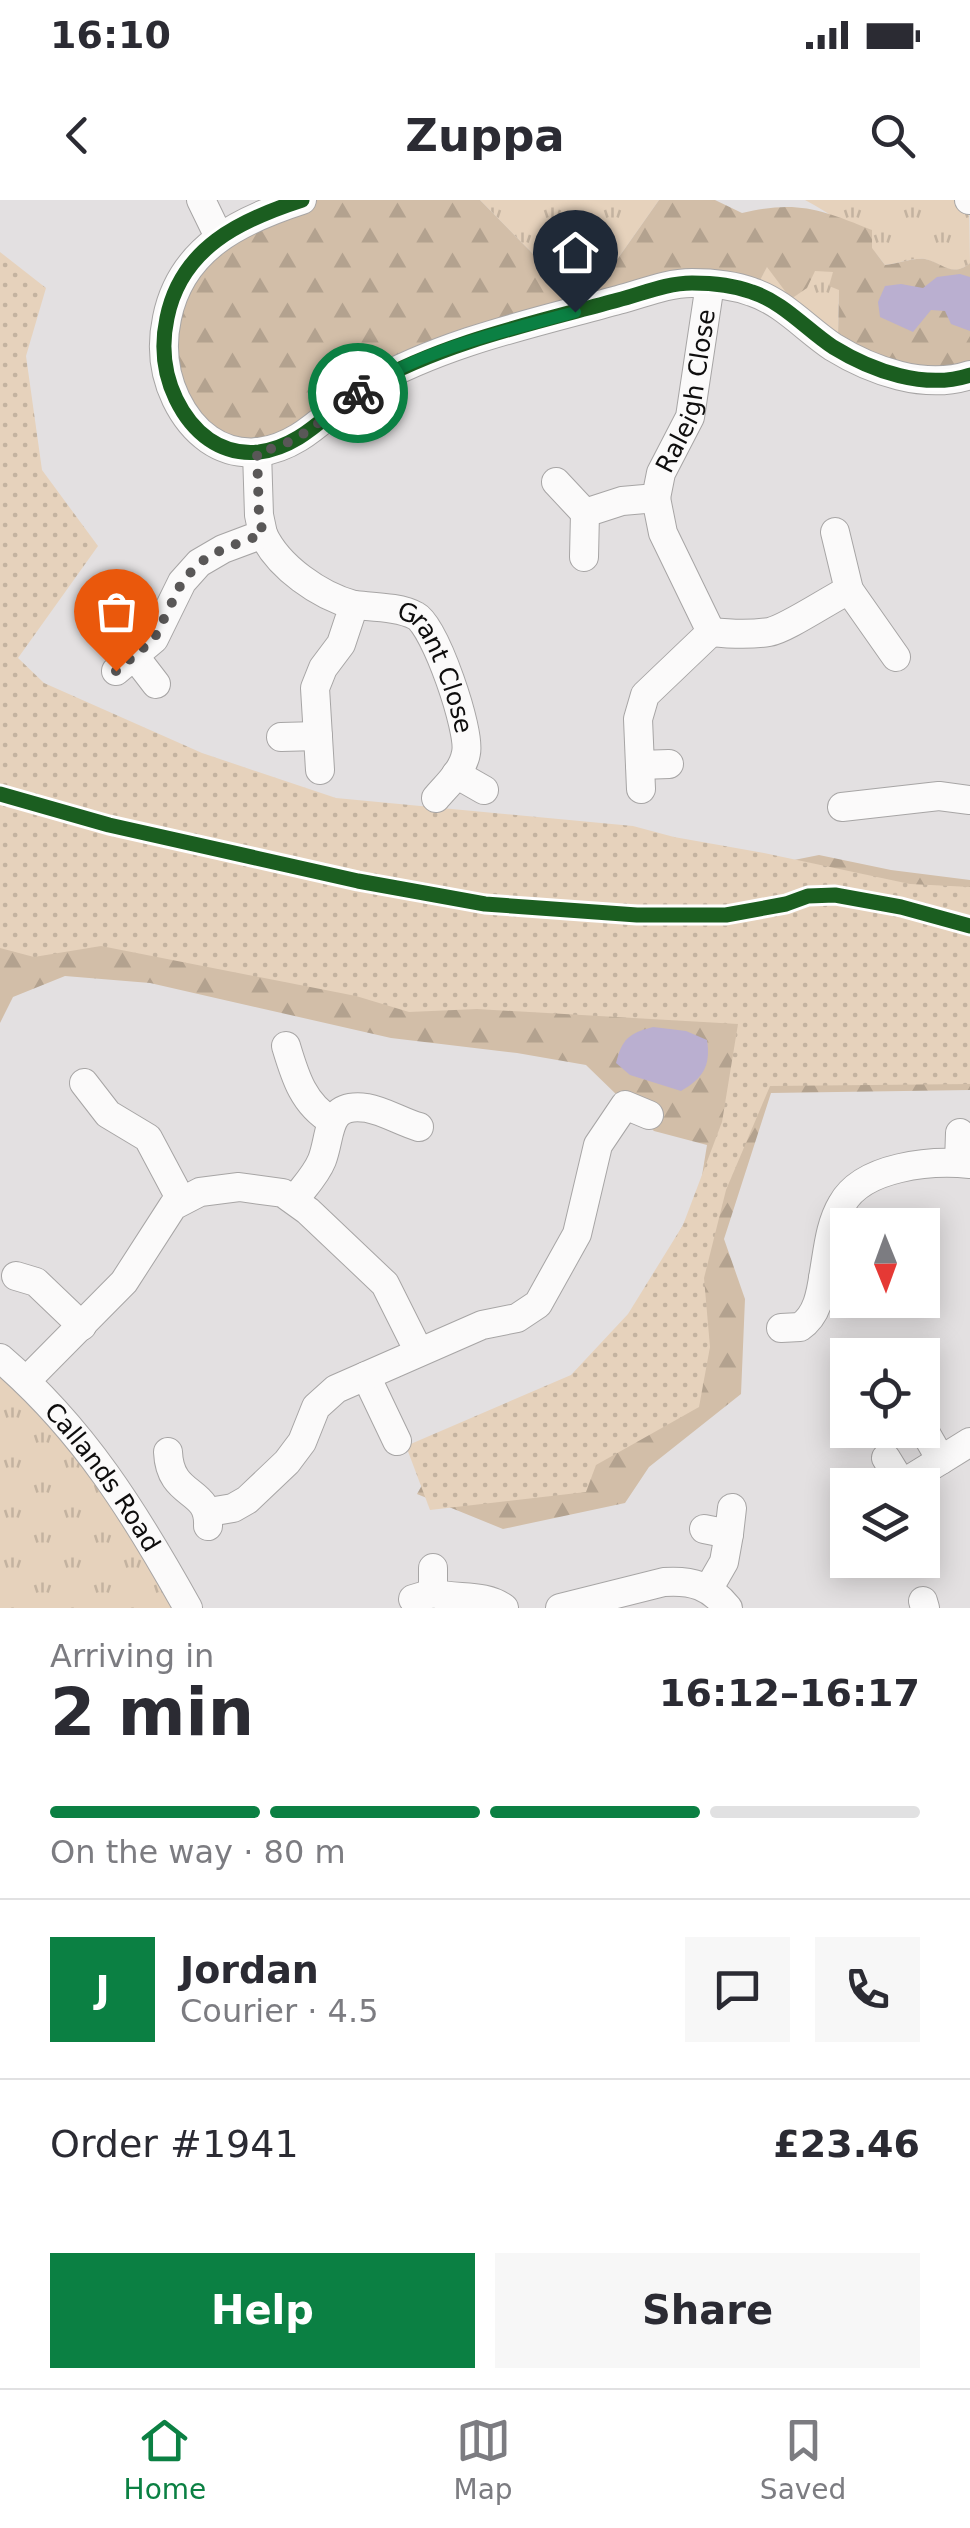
<!DOCTYPE html>
<meta charset="utf-8">
<style>
body{margin:0;font-family:"DejaVu Sans",sans-serif;background:#f7f7f7;color:#2b2b33;height:100vh;display:flex;flex-direction:column;font-size:38px;white-space:nowrap}
*{box-sizing:border-box;margin:0}
p{font-size:32px;color:#7c7c81}
.icon{flex:none;width:55px;height:55px;fill:none;stroke:currentColor;stroke-width:2;stroke-linecap:round;stroke-linejoin:round}
.map{position:relative;height:1408px;overflow:hidden}
.sheet{display:flex;flex-direction:column;background:#fff;flex:1}
.sheet>*{flex:none}
.needle{width:65px;rotate:179deg}
.controls{position:absolute;left:830px;top:1008px;display:grid;gap:20px}
.controls a{display:grid;place-items:center;width:110px;height:110px;border-radius:0px;background:#fff;box-shadow:0 5px 25px #0003;font-size:50px}
.pin{position:absolute;display:grid;place-items:center;width:85px;height:85px;color:#fff;margin:-102px -42px;border-radius:50% 50% 50% 0;rotate:-45deg;box-shadow:0 0 10px #0007}
.pin .icon{rotate:45deg}
.courier{position:absolute;display:grid;place-items:center;width:100px;height:100px;margin:-50px;border:8px solid #0b8043;border-radius:50%;background:#fff;color:#222;box-shadow:0 2px 12px #0007}
.summary em{font-style:normal;font-weight:800}
.summary div{display:flex;flex-direction:column-reverse}
.summary{display:flex;align-items:center;justify-content:space-between;height:170px;padding:0 50px}
h1{font-size:65px;font-weight:800;line-height:75px}
.bar{display:grid;grid-template-columns:repeat(4,1fr);gap:15px 10px;align-content:center;height:120px;padding:0 50px}
.bar i{height:12px;border-radius:8px;background:#e1e1e2}
.bar .selected{background:#0b8043}
.bar p{grid-column:span 4}
.line{display:flex;align-items:center;gap:25px;padding:0 50px;border-top:2px solid #e1e1e2}
.line div{flex:1}
.round{display:grid;place-items:center;flex:none;width:105px;height:105px;border-radius:0px;background:#f7f7f7}
.button{display:flex;gap:20px;margin-top:auto;padding:20px 50px}
.button a{flex:1;height:115px;border-radius:0px;background:#0b8043;color:#fff;font-size:40px;font-weight:800;line-height:115px;text-align:center}
.button a+a{background:#f7f7f7;color:#2b2b33}
.status{display:flex;justify-content:space-between;align-items:center;height:70px;padding:0 50px;background:#fff;direction:ltr}
.status svg{height:28px;fill:currentColor}
header{display:flex;justify-content:space-between;align-items:center;height:130px;padding:0 50px;background:#fff;font-size:45px;font-weight:800}
.menu{display:flex;justify-content:space-around;align-items:center;height:140px;border-top:2px solid #e1e1e2;background:#fff;font-size:28px;color:#7c7c81}
.menu a{display:grid;justify-items:center;gap:5px}
.menu .selected{color:#0b8043}
.map>svg:first-child{display:block}
</style>
<div class="status"><b>16:10</b><svg viewBox="0 0 49 12"><path d="M0 12V9h3v3zM5 12V6h3v6zM10 12V3h3v9zM15 12V0h3v12zM26 1h20v11H26zM47 4h2v5h-2z"/></svg></div>
<header><svg class="icon" aria-label="back" viewBox="0 0 24 24"><path d="M15 5l-7 7 7 7"/></svg>Zuppa<svg class="icon" aria-label="search" viewBox="0 0 24 24"><circle cx="10" cy="10" r="6"/><path d="M15 15l6 6"/></svg></header>
<div class="map">
<svg width="970" height="1408" viewBox="0 0 970 1408">
<defs>
<pattern id="grass-tufts" width="24" height="20" patternUnits="userSpaceOnUse" patternTransform="scale(2.5)"><rect width="24" height="20" fill="#e6d2bc"/><path d="M3 7l-1-3M5 7V3M7 7l1-3M15 17l-1-3M17 17v-4M19 17l1-3" fill="none" stroke="#c4b3a0"/></pattern>
<pattern id="forest-firs" width="22" height="20" patternUnits="userSpaceOnUse" patternTransform="scale(2.5)"><rect width="22" height="20" fill="#d2bea8"/><path d="M5 1l3.5 6h-7zM16 11l3.5 6h-7z" fill="#b3a28f"/></pattern>
<pattern id="park-dots" width="8" height="8" patternUnits="userSpaceOnUse" patternTransform="scale(2.5)"><rect width="8" height="8" fill="#e6d2bc"/><path d="M2 2h.1M6 6h.1" fill="none" stroke="#c4b3a0" stroke-width="1.8" stroke-linecap="round"/></pattern>
</defs>
<rect width="100%" height="100%" fill="#e3e0e1"/>
<!-- grass -->
<g fill="url(#grass-tufts)">
<polygon points="480,0 659,0 614,64 578,79 537,58"/>
<path d="M 805,0 L 969,0 L 970,63 C 952,78 943,64 925,59 C 915,57 896,64 885,65 C 865,37 835,16 805,0 Z"/>
<polygon points="767,66 834,71 839,90 838,136 754,92"/>
<polygon points="0,1158 26,1181 188,1408 0,1408"/>
</g>
<!-- forest -->
<g fill="url(#forest-firs)">
<path d="M 308,0 L 480,0 L 537,58 L 577,79 L 614,64 L 659,0 L 715,0 L 742,13 C 797,0 820,9 872,30 L 872,48 L 885,65 C 896,64 915,57 925,59 C 943,63 952,78 970,63 L 970,173 L 912,179 L 838,136 L 839,90 L 829,86 L 833,72 L 815,71 L 807,88 L 791,99 L 767,67 L 754,92 L 744,86 L 492,130 L 257,252 L 210,241 L 164,168 L 191,63 Z"/>
<polygon points="0,646 970,793 970,890 771,893 724,1039 745,1099 741,1194 649,1267 625,1303 503,1329 417,1294 448,1239 615,1156 699,994 707,945 654,931 586,865 517,853 391,838 150,783 65,776 13,797 0,823"/>
<polygon points="819,655 891,670 970,680 970,713 779,663"/>
</g>
<!-- park -->
<polygon fill="url(#park-dots)" points="0,52 46,88 26,156 42,270 98,346 18,458 44,483 202,553 336,598 633,626 674,637 764,653 910,684 970,687 970,884 770,886 726,990 704,1078 710,1147 699,1207 596,1265 586,1292 430,1310 406,1246 571,1175 628,1114 683,1025 722,922 738,824 477,809 409,812 356,796 101,746 34,757 0,748"/>
<!-- water -->
<g fill="#baafd0">
<polygon points="960,74 970,77 970,131 951,124 945,111 931,110 913,132 880,117 878,102 885,86 901,84 923,88 937,77"/>
<path d="M 653,827 L 686,831 L 707,840 C 711,866 703,878 681,891 L 630,875 L 616,863 C 622,839 629,833 653,827 Z"/>
</g>
<g fill="none" stroke-linecap="round" stroke-linejoin="round">
<!-- minor casing -->
<g stroke="#a7a5a5" stroke-width="30">
<g id="minor">
<polyline points="201,0 219,37"/>
<path d="M 302,0 C 240,20 181,48 167,118 C 161,146 163,172 176,199 C 192,232 220,256 259,252 C 305,246 330,208 367,186 C 444,142 534,123 618,100 C 642,94 666,83 692,83 C 711,83 733,85 752,92 C 783,102 806,129 833,147 C 872,171 925,190 970,175"/>
<polyline points="969,0 970,0"/>
<polyline points="556,282 585,313"/>
<path d="M 263,334 C 278,367 320,396 354,405 L 341,444 L 323,468 L 315,488 L 320,570"/>
<path id="s1" d="M 584,357 L 585,313 L 622,301 L 656,298 L 661,273 L 690,217 L 710,84"/>
<polyline points="849,390 896,457"/>
<path id="s2" d="M 354,405 C 373,407 400,407 416,416 C 435,426 471,531 466,553 C 463,571 447,585 436,598"/>
<path d="M 711,432 C 730,434 750,435 769,432 C 786,429 830,399 849,390 L 835,332"/>
<polyline points="136,458 156,484"/>
<polyline points="116,471 154,439 182,382 199,363 223,349 263,334 259,315 257,252"/>
<polyline points="281,537 318,536"/>
<polyline points="640,565 669,564"/>
<polyline points="456,574 484,590"/>
<polyline points="641,589 638,519 645,495 711,432 663,333 656,298"/>
<polyline points="842,607 939,596 970,600"/>
<path d="M 286,846 C 295,876 303,904 332,921"/>
<polyline points="84,883 108,914 148,938 181,1000"/>
<polyline points="959,963 960,933"/>
<path d="M 295,999 C 304,987 316,975 322,960 C 332,934 325,902 367,908 C 384,911 402,922 419,927"/>
<polyline points="16,1076 36,1082 82,1126"/>
<polyline points="823,1078 848,1083"/>
<path d="M 781,1128 L 800,1127 C 818,1115 821,1092 824,1072 C 828,1049 830,1024 842,1004 C 863,966 931,960 970,964"/>
<path id="s3" d="M 0,1158 C 83,1229 135,1313 188,1408"/>
<polyline points="366,1176 397,1241"/>
<polyline points="26,1181 124,1082 173,1006 200,992 239,987 283,993 308,1011 385,1084 419,1152"/>
<polyline points="925,1232 941,1260 970,1242"/>
<path d="M 168,1252 C 170,1299 210,1287 208,1326"/>
<polyline points="886,1258 902,1284 941,1260"/>
<polyline points="209,1312 233,1308 247,1300 287,1262 302,1242 316,1207 336,1189 482,1125 517,1118 538,1104 577,1034 598,945 625,905 649,915"/>
<polyline points="704,1329 729,1334 732,1308"/>
<polyline points="709,1388 724,1362 729,1334"/>
<path d="M 433,1393 C 456,1400 484,1393 504,1408"/>
<polyline points="413,1399 433,1393 433,1368"/>
<polyline points="923,1401 925,1408"/>
<path d="M 560,1408 L 664,1382 C 693,1380 710,1386 728,1408"/>
</g>
</g>
<!-- minor -->
<use href="#minor" stroke="#fbfafa" stroke-width="28"/>
<!-- cycleway casing -->
<g stroke="#fff" stroke-width="21">
<g id="cycleway">
<path d="M 302,0 C 240,20 181,48 167,118 C 161,146 163,172 176,199 C 192,232 220,256 259,252 C 305,246 330,208 367,186 C 444,142 534,123 618,100 C 642,94 666,83 692,83 C 711,83 733,85 752,92 C 783,102 806,129 833,147 C 872,171 925,190 970,175"/>
<polyline points="0,594 109,625 358,681 485,704 637,715 726,715 786,704 808,696 835,695 901,707 970,726"/>
</g>
</g>
<!-- cycleway -->
<use href="#cycleway" stroke="#1b5e20" stroke-width="15"/>
</g>
<g fill="none" stroke-linecap="round" stroke-linejoin="round">
<!-- done -->
<path stroke="#595757" stroke-width="10" stroke-dasharray="0 18" d="M 116,471 L 154,439 L 182,382 L 199,363 L 223,349 L 263,334 L 259,316 L 257,252 C 302,244 321,218 358,193"/>
<!-- route -->
<path stroke="#0b8043" stroke-width="12" d="M 358,193 C 420,149 503,132 575,112"/>
</g>
<g text-anchor="middle" dominant-baseline="central" stroke-width="10" stroke-linejoin="round" paint-order="stroke">
<!-- street labels -->
<g font-size="25" fill="#0e0d0d" stroke="#fff">
<text stroke="none"><textPath href="#s1" startOffset="230">Raleigh Close</textPath></text>
<text stroke="none"><textPath href="#s2" startOffset="118">Grant Close</textPath></text>
<text stroke="none"><textPath href="#s3" startOffset="158">Callands Road</textPath></text>
</g>
</g>
</svg>
<div class="controls">
<a><svg class="needle" viewBox="-14 -14 28 28"><path d="M0-13l5 13h-10z" fill="#e53935"/><path d="M0 13l5-13h-10z" fill="#7c7c81"/></svg></a>
<a><svg class="icon" aria-label="locate" viewBox="0 0 24 24"><circle cx="12" cy="12" r="6"/><path d="M12 2v4M12 18v4M2 12h4M18 12h4"/></svg></a>
<a><svg class="icon" aria-label="layers" viewBox="0 0 24 24"><path d="M12 4l9 5-9 5-9-5zM3 14l9 5 9-5"/></svg></a>
</div>
<div class="pin" style="left:116px;top:471px;background:#ea580c"><svg class="icon" aria-label="bag" viewBox="0 0 24 24"><path d="M5 8h14l-1 12H6zM9 8a3 3 0 0 1 6 0"/></svg></div>
<div class="pin" style="left:575px;top:112px;background:#1f2937"><svg class="icon" aria-label="home" viewBox="0 0 24 24"><path d="M3 11l9-7 9 7M6 9v11h12V9"/></svg></div>
<div class="courier" style="left:358px;top:193px"><svg class="icon" aria-label="bike" viewBox="0 0 24 24"><circle cx="6" cy="16" r="4"/><circle cx="18" cy="16" r="4"/><path d="M6 16l4-8h5l3 8M10 8l3 8H6M13 5h3"/></svg></div>
</div>
<section class="sheet">
<div class="summary"><div><h1>2 min</h1><p>Arriving in</p></div><em>16:12–16:17</em></div>
<div class="bar"><i class="selected"></i><i class="selected"></i><i class="selected"></i><i></i><p>On the way · 80 m</p></div>
<div class="line" style="height:180px"><b class="round" style="background:#0b8043;color:#fff">J</b><div><b>Jordan</b><p>Courier · 4.5</p></div><a class="round"><svg class="icon" aria-label="chat" viewBox="0 0 24 24"><path d="M4 5h16v11H9l-5 4z"/></svg></a><a class="round"><svg class="icon" aria-label="phone" viewBox="0 0 24 24"><path d="M5 4h4l2 5-3 2q2 4 5 5l2-3 5 2v4C11 20 4 13 5 4z"/></svg></a></div>
<div class="line" style="height:130px"><div>Order #1941</div><b>£23.46</b></div>
<div class="button"><a>Help</a><a>Share</a></div>
</section>
<nav class="menu">
<a class="selected"><svg class="icon" aria-label="home" viewBox="0 0 24 24"><path d="M3 11l9-7 9 7M6 9v11h12V9"/></svg>Home</a>
<a><svg class="icon" aria-label="map" viewBox="0 0 24 24"><path d="M3 6l6-2 6 2 6-2v14l-6 2-6-2-6 2zM9 4v14M15 6v14"/></svg>Map</a>
<a><svg class="icon" aria-label="saved" viewBox="0 0 24 24"><path d="M7 4h10v16l-5-4-5 4z"/></svg>Saved</a>
</nav>
